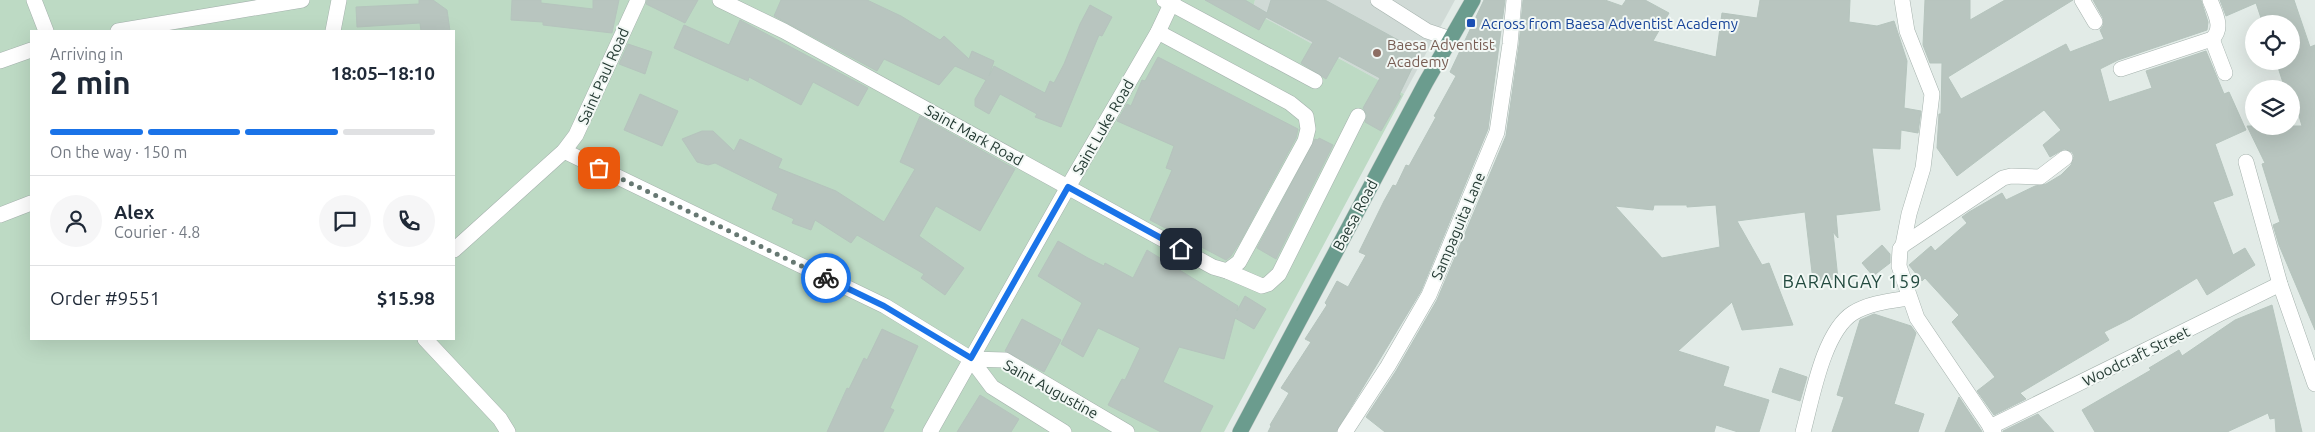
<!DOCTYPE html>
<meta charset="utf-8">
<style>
body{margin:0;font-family:Ubuntu,sans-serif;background:#f6f6f7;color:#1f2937;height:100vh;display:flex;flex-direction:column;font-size:19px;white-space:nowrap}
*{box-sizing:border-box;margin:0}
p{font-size:16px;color:#747a83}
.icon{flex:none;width:28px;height:28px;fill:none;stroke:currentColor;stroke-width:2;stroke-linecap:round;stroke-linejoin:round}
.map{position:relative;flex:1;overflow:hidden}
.sheet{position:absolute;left:30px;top:30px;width:425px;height:310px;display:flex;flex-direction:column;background:#fff;border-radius:0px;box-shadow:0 5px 20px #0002}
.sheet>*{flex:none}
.controls{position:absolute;left:2245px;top:15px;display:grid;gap:10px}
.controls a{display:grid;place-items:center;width:55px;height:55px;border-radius:50%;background:#fff;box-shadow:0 5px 20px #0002;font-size:25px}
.pin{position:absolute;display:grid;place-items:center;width:42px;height:42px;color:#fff;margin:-21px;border-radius:10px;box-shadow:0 2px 8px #0006}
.courier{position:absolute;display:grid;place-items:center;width:50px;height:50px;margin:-25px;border:4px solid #1a73e8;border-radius:50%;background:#fff;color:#222;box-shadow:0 1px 6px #0007}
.overview em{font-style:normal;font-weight:700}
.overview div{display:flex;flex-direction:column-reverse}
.overview{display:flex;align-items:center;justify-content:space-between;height:85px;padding:0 20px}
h1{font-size:32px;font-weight:700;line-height:38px}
.bar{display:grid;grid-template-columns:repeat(4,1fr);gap:8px 5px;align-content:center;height:60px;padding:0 20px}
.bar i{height:6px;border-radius:4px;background:#e0e1e3}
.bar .active{background:#1a73e8}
.bar p{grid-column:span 4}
.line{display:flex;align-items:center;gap:12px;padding:0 20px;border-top:1px solid #e0e1e3}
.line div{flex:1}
.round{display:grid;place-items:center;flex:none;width:52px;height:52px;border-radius:26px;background:#f6f6f7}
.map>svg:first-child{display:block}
</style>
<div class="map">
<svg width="2315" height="432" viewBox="0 0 2315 432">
<rect width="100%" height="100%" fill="#e2ebe7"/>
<!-- built -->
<polygon fill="#d0dad6" points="1255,0 1455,0 1404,94 1252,11"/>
<!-- green -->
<path fill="#bddac4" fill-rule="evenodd" d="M 0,0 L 1255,0 L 1252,11 L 1404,94 L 1224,432 L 0,432 ZM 31,31 L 454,31 L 454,339 L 31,339 Z"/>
<!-- building -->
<g fill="#b8c5bf" stroke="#b5c4bd" fill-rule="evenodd">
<polygon points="419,0 433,0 447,10 450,31 421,31 420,23 357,27 356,7 419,4"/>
<polygon points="512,0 541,0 541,3 593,9 593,0 619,0 612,33 543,25 543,22 511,20"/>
<polygon points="647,0 698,0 685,23 646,4"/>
<polygon points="781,0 867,0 901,16 940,40 944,36 969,59 972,51 994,61 989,76 994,66 1045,93 1050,81 1054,83 1064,64 1080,24 1090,5 1112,17 1102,36 1099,35 1061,127 1035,117 1037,114 1000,94 989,114 975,106 975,99 986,80 955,66 939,85 884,59 877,71 774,16"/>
<polygon points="1205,0 1245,0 1267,13 1271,0 1325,0 1420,52 1399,95 1401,96 1381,131 1365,122 1367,115 1363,108 1380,78 1339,56 1326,79 1301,63 1313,42 1266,17 1259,30"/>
<polygon points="1484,0 1505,0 1488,129 1421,291 1336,432 1268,432 1271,426 1270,425 1289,393 1281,388 1311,342 1305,339 1327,305 1325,303 1337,281 1348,287 1366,255 1359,252 1384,201 1393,185 1396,186 1406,165 1409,166 1436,117 1434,116 1456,76 1450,72"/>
<path d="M 1523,0 L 1605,0 L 1622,6 L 1626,0 L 1645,0 L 1669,13 L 1653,41 L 1716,57 L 1722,13 L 1757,18 L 1760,0 L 1850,0 L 1849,22 L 1877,26 L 1894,21 L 1907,61 L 1904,108 L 1921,111 L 1918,133 L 1901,130 L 1900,149 L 1872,148 L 1880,210 L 1836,215 L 1838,238 L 1833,232 L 1838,279 L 1813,281 L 1805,212 L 1737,221 L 1762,265 L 1769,263 L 1793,325 L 1742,330 L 1732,302 L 1678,351 L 1729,367 L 1723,386 L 1769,400 L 1759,432 L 1738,432 L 1716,425 L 1714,432 L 1385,432 L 1366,417 L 1396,371 L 1437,300 L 1506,136 L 1519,45 ZM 1654,205 L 1687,205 L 1687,207 L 1716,205 L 1720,247 L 1662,258 L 1615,206 L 1653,210 Z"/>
<polygon points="1925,0 1970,0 1970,20 2005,0 2073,0 1948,77 1961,99 2066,44 2070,52 2104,39 2100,30 2103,26 2103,18 2093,0 2201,0 2208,22 2207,30 2118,60 2100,69 2109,102 2152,88 2146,71 2206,51 2224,94 2229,92 2246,130 2215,144 2233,195 2213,202 2233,255 2245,248 2255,265 2207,295 2197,278 2130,319 2104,332 2109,340 2020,393 2026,399 1994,415 1977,391 1995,377 1952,322 1959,315 1925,278 1922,281 1909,265 1931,246 1935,251 1967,223 1962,217 1969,212 2002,193 2006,200 2035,186 2046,184 2061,175 2071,165 2074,156 2072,152 2064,149 2050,157 2043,145 2061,130 2044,110 1957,176 1937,148 1939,114 1941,114 1942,63 1930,63 1923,45"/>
<polygon points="2220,0 2294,0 2310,47 2315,45 2315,330 2279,245 2273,225 2280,222 2262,164 2265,163 2247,126 2302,126 2291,89 2285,89 2276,61 2291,61 2291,24 2263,24 2256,3 2226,16"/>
<polygon points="740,20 868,88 858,106 813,82 801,105 749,77 748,81 674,48 684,25 729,45"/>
<polygon points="628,44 652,52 645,74 619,64"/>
<polygon points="1158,57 1298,129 1296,138 1240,242 1231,256 1226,260 1150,220 1172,170 1166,168 1174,146 1117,121 1127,104 1131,106 1142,80 1145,81"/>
<polygon points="640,94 678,111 662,146 624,130"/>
<polygon points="920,116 1015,169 980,231 936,206 919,236 964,268 945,295 921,278 924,274 857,235 851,243 815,220 811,230 792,223 794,219 772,209 778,194 715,163 708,165 697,162 682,139 702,131 713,131 734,151 740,139 782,159 778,168 836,191 884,222 915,169 900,162"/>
<polygon points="1319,138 1333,145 1276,259 1257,248 1315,139 1318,140"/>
<polygon points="1058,241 1088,258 1104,266 1105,263 1133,278 1147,250 1238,306 1237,311 1245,296 1266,309 1254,329 1235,318 1224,359 1179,347 1163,382 1213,406 1200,432 1161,432 1108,405 1122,379 1125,380 1140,348 1098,328 1083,357 1061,344 1082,303 1038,276"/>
<polygon points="1882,245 1890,254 1890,263 1873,276 1862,263"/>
<polygon points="2272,305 2302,432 2276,432 2275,418 2270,419 2268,413 2227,432 2095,432 2082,410 2151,370 2149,368 2179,350 2182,356 2235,320"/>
<polygon points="1874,314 1911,326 1916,333 1894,404 1924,414 1918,432 1832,432 1844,397 1837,395 1860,320"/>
<polygon points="1022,319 1061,340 1044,372 1005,351"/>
<polygon points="882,329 918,346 890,408 894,410 883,432 827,432 847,388 849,389 864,358 867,360"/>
<polygon points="1780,368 1807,377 1800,401 1772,392"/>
<polygon points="980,395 1019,419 1011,432 957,432"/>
<polygon points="1959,397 1981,430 1982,432 1945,432"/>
<polygon points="2038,414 2054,432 2003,432 2003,431"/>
</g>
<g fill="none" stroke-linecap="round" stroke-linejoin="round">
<!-- minor casing -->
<g stroke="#a5b2ad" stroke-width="16">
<g id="minor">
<polyline points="34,0 46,31"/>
<polyline points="720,0 784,31 1213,267 1227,271 1262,286 1268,284 1279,274 1358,116"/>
<polyline points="1164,0 1315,81"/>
<polyline points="1378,0 1427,31 1451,39"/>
<polyline points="1902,0 1907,31 1932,94 1923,168 1909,214 1903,245 1900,249 1899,266 1917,318 1994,432"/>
<polyline points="2082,0 2095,22"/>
<polyline points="118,31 302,0"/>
<polyline points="333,31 339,0"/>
<polyline points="1158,32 1290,103 1306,116 1308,129 1305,141 1239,262 1227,271"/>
<polyline points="2212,39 2225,73"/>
<polyline points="0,61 31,50"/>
<path d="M 2121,69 L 2212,39 C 2224,28 2215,13 2210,0"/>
<polyline points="564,151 885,306 971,359 992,387 1064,432"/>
<polyline points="2246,162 2280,284 2315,384"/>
<polyline points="0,215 31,203"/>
<polyline points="1903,245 2003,178 2011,176 2040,177 2065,158"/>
<polyline points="454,250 564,151 576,135 638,0"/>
<polyline points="425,339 500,419 508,432"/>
<polyline points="971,359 1005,360 1127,432"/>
<polyline points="1990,427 2280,284"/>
<polyline points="930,432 1068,187 1158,32 1173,0"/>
<polyline points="1345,432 1388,366 1429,295 1497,132 1510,44 1514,0"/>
<path d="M 1803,432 C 1812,399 1823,332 1853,313 C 1869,303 1890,301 1909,298"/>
</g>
</g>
<!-- major casing -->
<g stroke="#c2c8c6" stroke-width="16">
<polyline id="major" points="1240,432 1426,82 1473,0"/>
</g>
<!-- minor -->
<use href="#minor" stroke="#fff" stroke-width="15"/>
<!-- major -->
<use href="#major" stroke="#6b9c8e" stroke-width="15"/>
</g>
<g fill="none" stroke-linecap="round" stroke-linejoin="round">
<!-- done -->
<polyline stroke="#667872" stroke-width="5" stroke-dasharray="0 9" points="599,168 826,278"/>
<!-- route -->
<polyline stroke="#1a73e8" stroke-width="6" points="826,278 884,306 971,358 1068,187 1181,249"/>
</g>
<!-- markers -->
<rect fill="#1a4fb4" stroke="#f2f8f5" stroke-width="2" x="1466" y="18" width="10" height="10" rx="2.5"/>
<circle fill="#8d6e63" stroke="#f2f8f5" stroke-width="2" cx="1377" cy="53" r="5"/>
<g text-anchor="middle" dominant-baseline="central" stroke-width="4" stroke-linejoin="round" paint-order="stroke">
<!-- transit labels -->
<g font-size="15" fill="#164399" stroke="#f2f8f5" text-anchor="start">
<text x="1481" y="23">Across from Baesa Adventist Academy</text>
</g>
<!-- education labels -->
<g font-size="15" fill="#785e54" stroke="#f2f8f5" text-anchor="start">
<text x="1387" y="44">Baesa Adventist<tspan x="1387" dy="17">Academy</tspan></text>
</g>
<!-- street labels -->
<g font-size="15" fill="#243a33" stroke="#f2f8f5">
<text transform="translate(603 76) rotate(-66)">Saint Paul Road</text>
<text transform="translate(1103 127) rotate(-60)">Saint Luke Road</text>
<text transform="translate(974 135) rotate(29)">Saint Mark Road</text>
<text transform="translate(1355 215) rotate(-62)">Baesa Road</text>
<text transform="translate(1458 226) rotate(-67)">Sampaguita Lane</text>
<text transform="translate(2136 356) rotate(-26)">Woodcraft Street</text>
<text transform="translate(1051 389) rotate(29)">Saint Augustine</text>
</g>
<!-- quarter labels -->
<g font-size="18" letter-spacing="1" fill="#224a3f" stroke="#f2f8f5">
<text x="1852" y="281">BARANGAY 159</text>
</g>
</g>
</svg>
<div class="controls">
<a><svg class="icon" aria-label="locate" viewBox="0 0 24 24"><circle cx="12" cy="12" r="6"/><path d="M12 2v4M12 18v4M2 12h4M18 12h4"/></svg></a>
<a><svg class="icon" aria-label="layers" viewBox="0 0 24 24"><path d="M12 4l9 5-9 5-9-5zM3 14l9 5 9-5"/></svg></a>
</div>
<div class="pin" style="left:599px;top:168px;background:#ea580c"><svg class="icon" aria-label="bag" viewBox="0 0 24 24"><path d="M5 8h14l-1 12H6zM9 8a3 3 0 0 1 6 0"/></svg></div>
<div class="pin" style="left:1181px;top:249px;background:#1f2937"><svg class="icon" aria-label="home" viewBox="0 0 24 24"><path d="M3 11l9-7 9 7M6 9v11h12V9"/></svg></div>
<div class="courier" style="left:826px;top:278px"><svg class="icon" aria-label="bike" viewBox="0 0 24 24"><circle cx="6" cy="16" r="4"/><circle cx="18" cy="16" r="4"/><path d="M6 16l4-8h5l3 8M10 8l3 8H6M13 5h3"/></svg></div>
<section class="sheet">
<div class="overview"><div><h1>2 min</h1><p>Arriving in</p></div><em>18:05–18:10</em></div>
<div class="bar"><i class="active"></i><i class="active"></i><i class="active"></i><i></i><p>On the way · 150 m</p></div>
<div class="line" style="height:90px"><a class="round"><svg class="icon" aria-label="person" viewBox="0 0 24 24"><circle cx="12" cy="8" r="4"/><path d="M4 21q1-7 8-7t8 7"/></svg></a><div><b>Alex</b><p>Courier · 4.8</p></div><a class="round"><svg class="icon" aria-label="chat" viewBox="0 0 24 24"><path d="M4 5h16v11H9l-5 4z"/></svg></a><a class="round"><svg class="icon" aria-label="phone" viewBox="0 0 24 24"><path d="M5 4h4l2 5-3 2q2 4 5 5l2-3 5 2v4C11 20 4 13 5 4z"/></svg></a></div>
<div class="line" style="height:65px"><div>Order #9551</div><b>$15.98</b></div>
</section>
</div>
